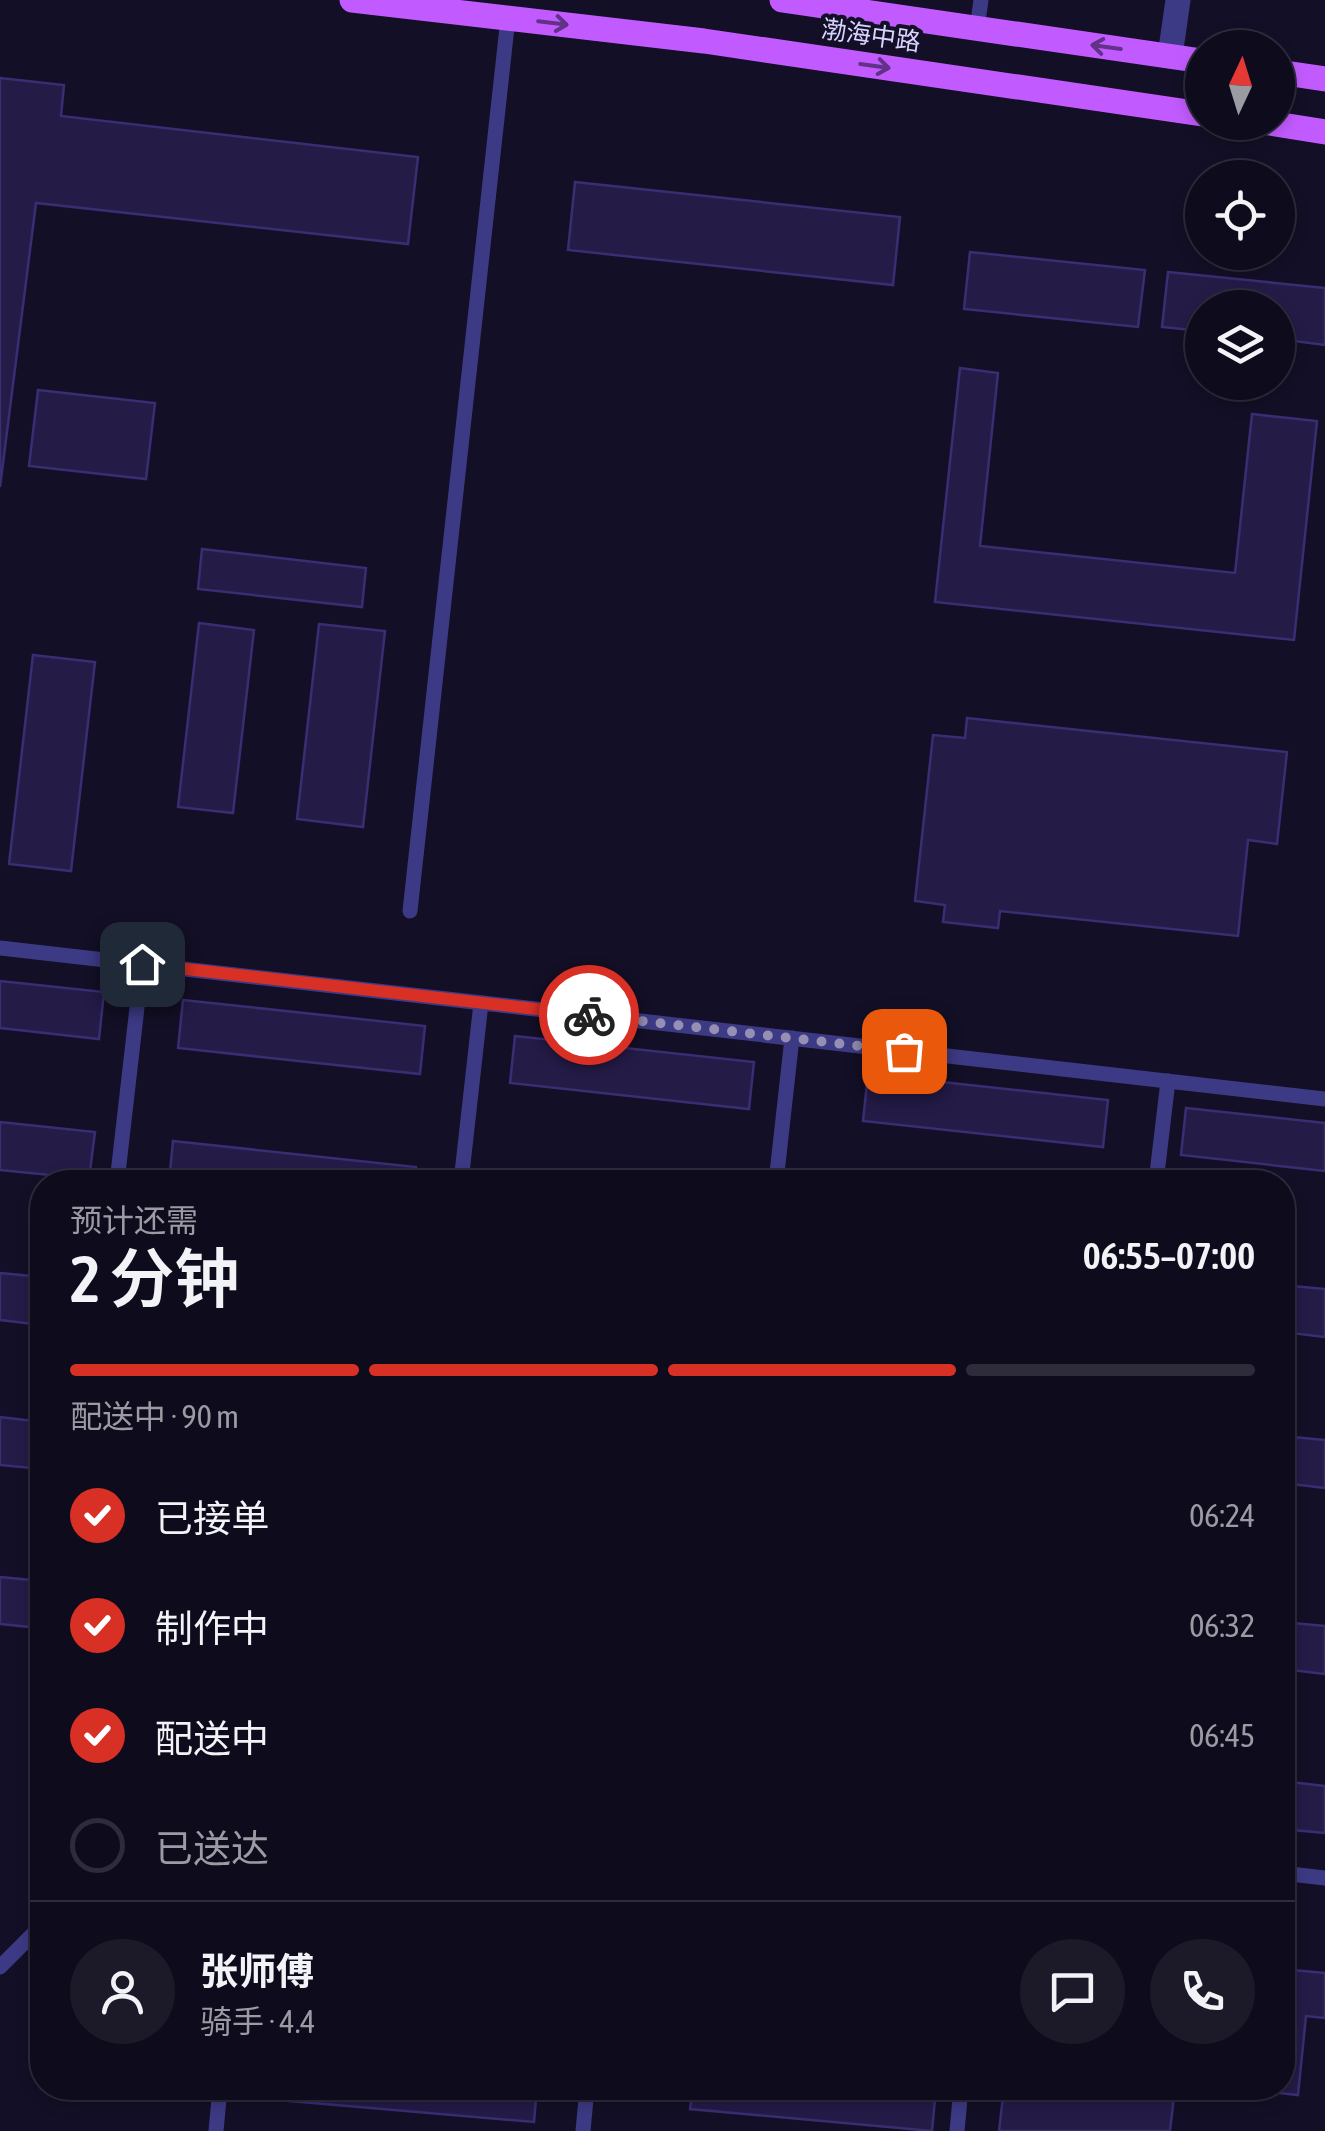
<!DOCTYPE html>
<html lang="zh">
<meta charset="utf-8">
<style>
body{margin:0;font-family:"Asap Condensed","Noto Sans SC",sans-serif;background:#1c1929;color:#f1f3f6;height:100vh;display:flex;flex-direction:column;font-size:38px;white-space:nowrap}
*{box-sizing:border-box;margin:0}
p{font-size:32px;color:#9b9ba3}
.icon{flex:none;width:55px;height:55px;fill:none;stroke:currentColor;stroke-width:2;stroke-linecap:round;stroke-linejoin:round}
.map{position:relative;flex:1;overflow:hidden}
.side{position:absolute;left:30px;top:1170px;width:1265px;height:930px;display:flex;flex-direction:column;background:#0e0b1c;border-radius:40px;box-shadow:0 5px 15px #0003,0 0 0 2px #2e2b3b}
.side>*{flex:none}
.needle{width:65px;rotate:4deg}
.controls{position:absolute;left:1185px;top:30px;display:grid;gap:20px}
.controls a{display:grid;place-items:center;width:110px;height:110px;border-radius:50%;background:#0e0b1c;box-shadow:0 5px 15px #0003,0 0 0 2px #2e2b3b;font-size:50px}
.pin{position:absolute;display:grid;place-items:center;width:85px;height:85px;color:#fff;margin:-42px;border-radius:20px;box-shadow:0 5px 15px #0006}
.courier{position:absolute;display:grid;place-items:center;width:100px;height:100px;margin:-50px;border:8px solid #d93025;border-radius:50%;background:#fff;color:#222;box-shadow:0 2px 12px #0007}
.summary em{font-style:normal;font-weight:600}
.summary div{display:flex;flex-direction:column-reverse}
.summary{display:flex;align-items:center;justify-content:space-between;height:170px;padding:0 40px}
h1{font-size:65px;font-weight:600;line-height:75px}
.bar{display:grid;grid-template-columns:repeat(4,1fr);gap:15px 10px;align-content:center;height:120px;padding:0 40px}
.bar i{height:12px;border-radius:8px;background:#2e2b3b}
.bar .on{background:#d93025}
.bar p{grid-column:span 4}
.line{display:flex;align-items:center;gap:25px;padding:0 40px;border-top:2px solid #2e2b3b}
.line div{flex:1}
.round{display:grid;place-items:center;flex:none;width:105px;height:105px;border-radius:52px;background:#1c1929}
ol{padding:0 40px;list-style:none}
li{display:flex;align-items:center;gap:30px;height:110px}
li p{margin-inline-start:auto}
li .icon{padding:10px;border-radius:50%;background:#d93025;color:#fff;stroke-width:4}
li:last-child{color:#9b9ba3}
li i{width:55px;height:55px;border:5px solid #2e2b3b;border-radius:50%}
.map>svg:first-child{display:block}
</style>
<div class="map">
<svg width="1325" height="2131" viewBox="0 0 1325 2131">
<rect width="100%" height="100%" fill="#130f26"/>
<!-- building -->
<g fill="#241b47" stroke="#3b2d73" stroke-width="2.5">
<polygon points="0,78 64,85 61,116 418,157 408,244 36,203 0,487"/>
<polygon points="575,182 900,217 893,285 568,250"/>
<polygon points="970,252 1145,270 1138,327 964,309"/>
<polygon points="1168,272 1325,288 1325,345 1278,339 1278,308 1202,308 1202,331 1162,327"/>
<polygon points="960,368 998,373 980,546 1235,573 1252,414 1317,421 1294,640 935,602"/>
<polygon points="38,390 155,403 146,479 29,466"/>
<polygon points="202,549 366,568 362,607 198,589"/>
<polygon points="199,623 254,630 233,813 178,807"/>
<polygon points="319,624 385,631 363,827 297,819"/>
<polygon points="33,655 95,662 71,871 9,864"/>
<polygon points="967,718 1287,752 1277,844 1248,840 1238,936 1000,911 998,928 943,922 945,905 915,901 933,735 965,738"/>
<polygon points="0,981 104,992 99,1039 0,1028"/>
<polygon points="183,1000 425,1026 420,1074 178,1048"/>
<polygon points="515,1036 754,1062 749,1109 510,1083"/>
<polygon points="868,1074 1108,1100 1103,1147 863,1121"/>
<polygon points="1186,1108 1325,1123 1325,1171 1181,1155"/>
<polygon points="0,1122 95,1132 89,1179 0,1170"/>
<polygon points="173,1141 416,1167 414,1182 169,1182"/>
<polygon points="0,1273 42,1277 42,1325 0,1320"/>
<polygon points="1282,1285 1325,1289 1325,1337 1282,1332"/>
<polygon points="0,1417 42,1422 42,1469 0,1465"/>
<polygon points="1282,1436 1325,1440 1325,1488 1282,1483"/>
<polygon points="0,1577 42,1581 40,1628 0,1624"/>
<polygon points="1282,1622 1325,1626 1325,1674 1282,1669"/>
<polygon points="1282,1781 1325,1786 1325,1833 1282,1829"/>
<polygon points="1282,1969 1325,1973 1325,2018 1306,2016 1298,2095 1244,2089 1282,2088"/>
<polygon points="256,2088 537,2088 534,2122 255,2098"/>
<polygon points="693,2088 936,2088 932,2131 690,2109"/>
<polygon points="1004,2088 1175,2088 1170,2131 999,2131"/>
</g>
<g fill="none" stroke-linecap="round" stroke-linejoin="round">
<!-- lane -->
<g stroke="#3d3a85" stroke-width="15">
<polyline points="977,29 981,0"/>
<polyline points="410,911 508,18"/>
<polyline points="0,948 1325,1099"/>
<polyline points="117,1182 142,964"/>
<polyline points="461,1182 481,1003"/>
<polyline points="776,1182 792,1038"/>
<polyline points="1156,1182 1168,1081"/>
<polyline points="1282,1873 1325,1878"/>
<polyline points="0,1967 42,1925"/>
<polyline points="216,2131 220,2088"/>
<polyline points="583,2131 587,2088"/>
<polyline points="957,2131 961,2088"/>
</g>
<!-- street -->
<polyline stroke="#3d3a85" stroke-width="25" points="1170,56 1178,0"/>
<!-- primary -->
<g stroke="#c25bff" stroke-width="25">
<polyline points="352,0 704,41 1202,114"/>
<polyline points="782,0 1202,61"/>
<polyline points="1278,72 1325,79"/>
<polyline points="1263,122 1325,132"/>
</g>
</g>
<!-- one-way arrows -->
<defs><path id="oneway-shaft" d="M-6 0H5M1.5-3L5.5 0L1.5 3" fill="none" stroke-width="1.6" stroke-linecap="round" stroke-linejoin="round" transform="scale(2.5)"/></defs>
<g stroke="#623188">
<use href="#oneway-shaft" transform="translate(553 23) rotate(7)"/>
<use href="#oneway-shaft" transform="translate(1106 47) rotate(-172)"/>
<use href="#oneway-shaft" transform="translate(875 66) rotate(8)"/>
</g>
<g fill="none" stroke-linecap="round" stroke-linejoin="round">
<!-- done -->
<polyline stroke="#948fb3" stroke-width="10" stroke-dasharray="0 18" points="589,1015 904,1051"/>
<!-- route -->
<polyline stroke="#d93025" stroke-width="12" points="142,964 589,1015"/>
</g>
<g text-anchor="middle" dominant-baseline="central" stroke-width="8" stroke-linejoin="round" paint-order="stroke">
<!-- street labels -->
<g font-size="25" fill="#d9d4ff" stroke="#130f26">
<text transform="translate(871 35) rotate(8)">渤海中路</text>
</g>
</g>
</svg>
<div class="controls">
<a><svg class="needle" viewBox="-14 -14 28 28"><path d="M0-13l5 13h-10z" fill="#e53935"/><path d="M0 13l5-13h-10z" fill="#9b9ba3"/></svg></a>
<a><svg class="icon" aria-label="locate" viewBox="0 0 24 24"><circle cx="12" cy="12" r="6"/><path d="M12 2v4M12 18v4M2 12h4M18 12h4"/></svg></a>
<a><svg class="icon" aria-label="layers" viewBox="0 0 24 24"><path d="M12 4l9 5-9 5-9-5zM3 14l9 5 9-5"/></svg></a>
</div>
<div class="pin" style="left:904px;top:1051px;background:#ea580c"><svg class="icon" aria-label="bag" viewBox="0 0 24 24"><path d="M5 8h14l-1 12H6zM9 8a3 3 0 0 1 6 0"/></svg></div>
<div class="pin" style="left:142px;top:964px;background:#1f2937"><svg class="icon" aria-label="home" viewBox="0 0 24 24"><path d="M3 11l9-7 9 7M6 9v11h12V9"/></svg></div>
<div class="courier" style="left:589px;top:1015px"><svg class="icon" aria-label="bike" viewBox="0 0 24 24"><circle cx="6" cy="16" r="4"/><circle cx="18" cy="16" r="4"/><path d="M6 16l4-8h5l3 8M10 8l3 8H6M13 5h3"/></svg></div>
<section class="side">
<div class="summary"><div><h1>2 分钟</h1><p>预计还需</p></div><em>06:55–07:00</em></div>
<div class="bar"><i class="on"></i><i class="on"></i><i class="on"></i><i></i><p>配送中 · 90 m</p></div>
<ol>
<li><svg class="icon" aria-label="check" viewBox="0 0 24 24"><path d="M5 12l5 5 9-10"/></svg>已接单<p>06:24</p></li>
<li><svg class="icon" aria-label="check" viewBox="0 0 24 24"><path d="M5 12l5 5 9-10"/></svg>制作中<p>06:32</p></li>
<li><svg class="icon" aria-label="check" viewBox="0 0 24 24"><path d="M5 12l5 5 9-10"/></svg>配送中<p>06:45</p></li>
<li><i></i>已送达</li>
</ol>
<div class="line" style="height:180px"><a class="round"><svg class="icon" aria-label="person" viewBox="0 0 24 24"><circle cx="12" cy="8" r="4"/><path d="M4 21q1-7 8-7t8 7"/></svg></a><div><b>张师傅</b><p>骑手 · 4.4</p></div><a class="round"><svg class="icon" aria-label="chat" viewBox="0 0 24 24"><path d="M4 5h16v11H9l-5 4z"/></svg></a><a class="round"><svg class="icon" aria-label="phone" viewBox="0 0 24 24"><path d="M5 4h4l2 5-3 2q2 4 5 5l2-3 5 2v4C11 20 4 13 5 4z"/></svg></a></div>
</section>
</div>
